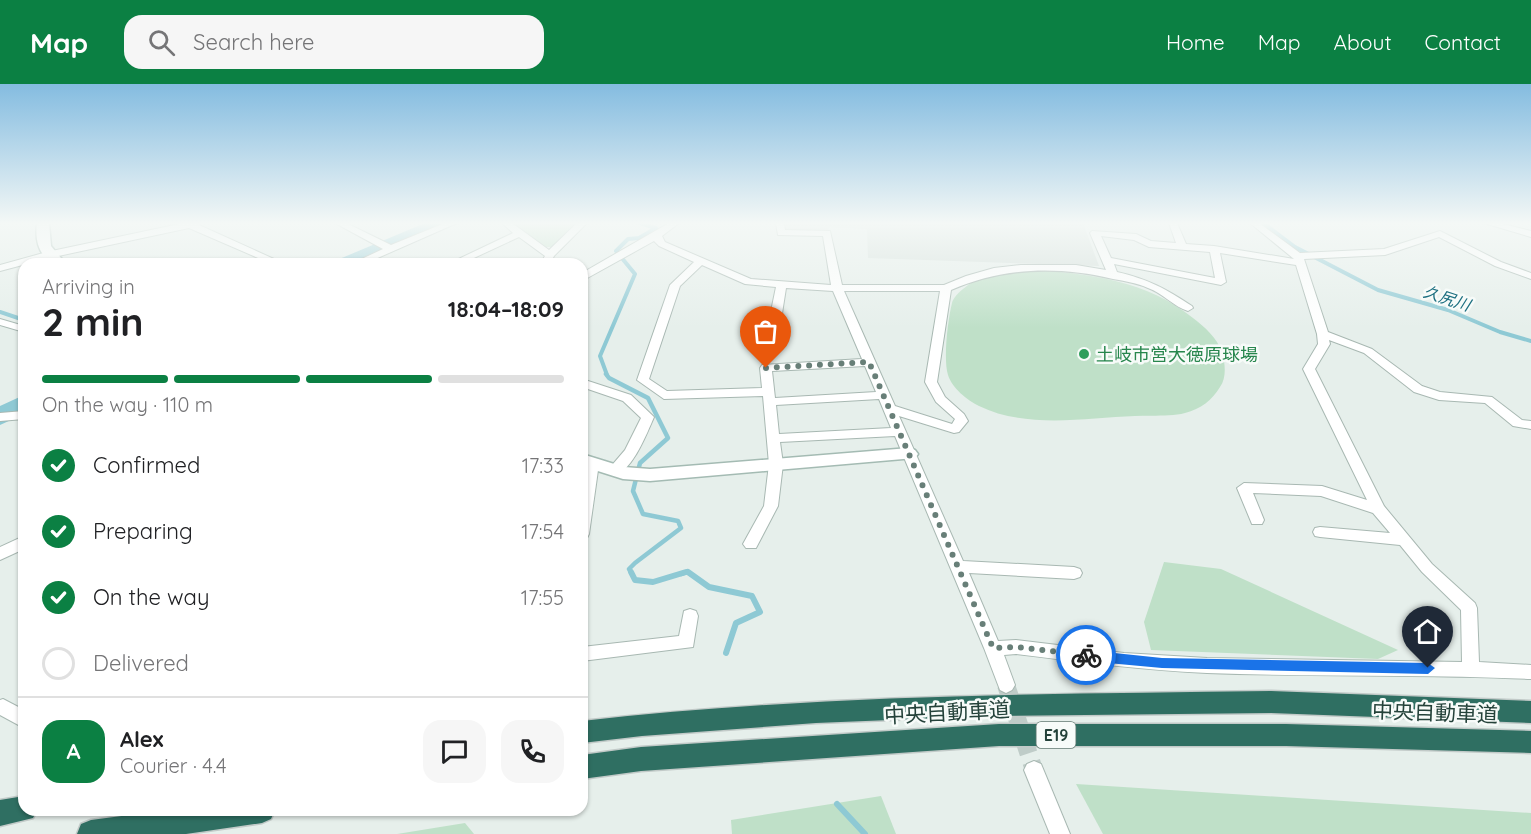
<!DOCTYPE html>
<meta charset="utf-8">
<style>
body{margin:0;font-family:Quicksand,"Noto Sans JP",sans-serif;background:#f6f6f6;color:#202124;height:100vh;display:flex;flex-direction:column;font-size:22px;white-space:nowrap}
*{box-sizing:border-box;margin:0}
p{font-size:20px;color:#757577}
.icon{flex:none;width:33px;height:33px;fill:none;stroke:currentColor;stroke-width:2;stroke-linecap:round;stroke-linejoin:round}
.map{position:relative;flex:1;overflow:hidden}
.side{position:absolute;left:18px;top:174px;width:570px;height:558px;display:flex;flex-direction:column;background:#fff;border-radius:18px;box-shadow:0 2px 4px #0004}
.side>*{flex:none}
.pin{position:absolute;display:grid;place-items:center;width:51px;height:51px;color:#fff;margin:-62px -26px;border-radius:50% 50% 50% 0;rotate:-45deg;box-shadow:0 0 6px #0007}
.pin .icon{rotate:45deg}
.courier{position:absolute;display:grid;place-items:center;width:60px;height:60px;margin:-30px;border:4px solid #1a73e8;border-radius:50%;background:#fff;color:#222;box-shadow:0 2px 8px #0007}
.headline em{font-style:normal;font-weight:800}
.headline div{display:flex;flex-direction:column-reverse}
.headline{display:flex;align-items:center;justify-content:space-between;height:102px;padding:0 24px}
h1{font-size:39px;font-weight:800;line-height:45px}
.bar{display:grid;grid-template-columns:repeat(4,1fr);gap:9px 6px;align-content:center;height:72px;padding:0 24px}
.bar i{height:8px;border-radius:4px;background:#e0e0e0}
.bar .on{background:#0b8043}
.bar p{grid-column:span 4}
.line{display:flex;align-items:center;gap:15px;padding:0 24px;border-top:2px solid #e0e0e0}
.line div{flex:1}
.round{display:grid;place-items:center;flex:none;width:63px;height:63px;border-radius:18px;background:#f6f6f6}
ol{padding:0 24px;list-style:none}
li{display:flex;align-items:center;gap:18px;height:66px}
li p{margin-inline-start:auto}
li .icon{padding:6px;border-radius:50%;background:#0b8043;color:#fff;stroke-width:4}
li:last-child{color:#757577}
li i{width:33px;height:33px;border:3px solid #e0e0e0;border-radius:50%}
header{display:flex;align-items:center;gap:36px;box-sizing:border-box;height:84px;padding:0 30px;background:#0b8043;color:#fff}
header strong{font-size:28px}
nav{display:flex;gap:33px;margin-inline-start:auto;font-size:21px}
.search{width:420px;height:54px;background:#f6f6f6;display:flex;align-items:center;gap:15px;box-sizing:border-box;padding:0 21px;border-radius:18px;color:#757577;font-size:22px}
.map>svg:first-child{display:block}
</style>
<header>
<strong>Map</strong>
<div class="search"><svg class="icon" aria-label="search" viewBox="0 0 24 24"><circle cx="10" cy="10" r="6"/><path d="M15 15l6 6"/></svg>Search here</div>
<nav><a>Home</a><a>Map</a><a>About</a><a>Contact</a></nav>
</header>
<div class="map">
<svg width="1531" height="750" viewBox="0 0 1531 750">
<rect width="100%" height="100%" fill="#e6efeb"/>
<!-- built -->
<polygon fill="#d4dfda" points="784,139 1083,139 1099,182 868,174 867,145 829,143 828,147 784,147"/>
<!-- green -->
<g fill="#bfe0c8">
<polygon points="511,139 577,139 555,163 546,163"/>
<path d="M 1031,186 C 1088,189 1148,197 1193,234 C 1205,243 1217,254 1222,268 C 1225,279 1227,293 1220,303 C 1212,316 1201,325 1185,329 C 1170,333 1151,331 1135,332 C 1085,334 1026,345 979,322 C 967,316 952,304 948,291 C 943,275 948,235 952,219 C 953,214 959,208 963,205 C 981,189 1008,188 1031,186 Z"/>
<polygon points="1164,478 1221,485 1398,566 1378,575 1151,566 1144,538"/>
<polygon points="1076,700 1531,729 1531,750 1103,750"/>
<polygon points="881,712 896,750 732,750 731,736"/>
<polygon points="465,739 474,750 397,750"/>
</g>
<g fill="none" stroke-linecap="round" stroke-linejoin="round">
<!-- stream-far2 -->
<g stroke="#8ec9d4" stroke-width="4">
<polyline points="1263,139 1295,163 1378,206 1448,226 1500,248 1531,257"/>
<polyline points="0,228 24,236"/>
<polyline points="607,291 600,272 635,190 616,167 628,155 639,154 656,144 640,139"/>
</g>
<!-- stream-far1 -->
<g stroke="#8ec9d4" stroke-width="4.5">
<polyline points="606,290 609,294 648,314 668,354 640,379 633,407 643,430 678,437 681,444 635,479 629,485 632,490"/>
<polyline points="681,490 687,488 690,490"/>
</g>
<!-- stream -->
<g stroke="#8ec9d4" stroke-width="6">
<polyline points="631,488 635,496 653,498 686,488"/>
<polyline points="688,488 709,503 752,512 760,528 736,539 726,569"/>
<polyline points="837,720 865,750"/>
</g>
<!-- river -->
<g fill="#8ec9d4" fill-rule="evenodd">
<polygon points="425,139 451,139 448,143 362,180 334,180 337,176"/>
<polygon points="24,311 24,330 0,341 0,322"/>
</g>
<!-- street-tunnel -->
<polyline stroke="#bfccc8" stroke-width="18" stroke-dasharray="18 9" stroke-linecap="butt" points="1006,601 1034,686"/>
<!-- street casing -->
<g stroke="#a8b8b2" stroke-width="2">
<g id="street">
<polygon points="184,139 202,139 199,141 285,180 272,180 189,144 49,174 0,187 0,181 47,168"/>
<polygon points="335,139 346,139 391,161 445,139 457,139 364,180 351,180 383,165"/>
<polygon points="502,139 512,139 549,166 577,139 587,139 554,172 550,180 540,180 545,172 519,153 461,180 448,180 513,149"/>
<path d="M 669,139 L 679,139 L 662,152 L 665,158 L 751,195 L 831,201 L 823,152 L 778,151 L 776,139 L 784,139 L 785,146 L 830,147 L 842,201 L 944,201 L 966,192 L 994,184 L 1021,181 L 1076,181 L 1106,186 L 1090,149 L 1092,147 L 1136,150 L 1151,157 L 1176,159 L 1169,139 L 1177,139 L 1186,160 L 1214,162 L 1294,175 L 1250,139 L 1259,139 L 1300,169 L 1384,165 L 1440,147 L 1501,178 L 1531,189 L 1531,195 L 1495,182 L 1439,153 L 1385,171 L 1304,175 L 1328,248 L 1372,265 L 1422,302 L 1440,308 L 1492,313 L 1522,336 L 1531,337 L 1531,345 L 1513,342 L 1485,319 L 1439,316 L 1414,308 L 1364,269 L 1329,256 L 1330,260 L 1315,285 L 1384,422 L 1432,480 L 1475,519 L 1477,524 L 1479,578 L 1531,581 L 1531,595 C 1423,590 1315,593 1207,589 C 1143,586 1080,578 1016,570 L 1004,571 L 1015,601 L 1012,606 L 1006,609 L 1000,606 L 984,564 L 895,352 L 780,358 L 783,380 L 778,422 L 756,464 L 746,464 L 743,460 L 764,422 L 769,380 L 763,312 L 664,315 L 637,296 L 670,201 L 694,178 L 659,162 L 654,157 L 582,197 L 582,189 ZM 1101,152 L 1134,156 L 1149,163 L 1210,168 L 1215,194 L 1111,174 ZM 1220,169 L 1296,181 L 1317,250 L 1318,260 L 1303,285 L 1367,416 L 1322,402 L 1244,399 L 1237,404 L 1252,440 L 1262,440 L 1264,436 L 1253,409 L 1321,412 L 1373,429 L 1390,449 L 1320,443 L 1315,444 L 1313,448 L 1315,452 L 1320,453 L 1400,461 L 1422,488 L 1461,526 L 1462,578 L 1207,574 L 1124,569 L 1016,556 L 998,557 L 969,489 L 1074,495 L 1080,493 L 1082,489 L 1080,485 L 1074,483 L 963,477 L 899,332 L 954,349 L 959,348 L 968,337 L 964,330 L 945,313 L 937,298 L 951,206 C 1004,183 1058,182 1113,195 C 1125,197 1137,199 1148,204 C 1163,209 1174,223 1188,227 L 1193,224 L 1192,222 C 1166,205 1148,195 1117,188 L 1114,180 L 1221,201 L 1226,198 ZM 702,181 L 745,200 L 776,203 L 768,242 L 774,245 L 780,242 L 786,204 L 833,207 L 862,275 L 762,281 L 760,284 L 762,304 L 667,307 L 649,295 L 680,202 ZM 844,207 L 940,207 L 925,298 L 936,318 L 955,335 L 952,340 L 895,322 ZM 865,282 L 876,308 L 775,314 L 772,287 ZM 879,315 L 891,344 L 779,350 L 776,321 Z"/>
<polygon points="1484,139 1499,139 1531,147 1531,153"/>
<polygon points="0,235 24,242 24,248 0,241"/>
<path d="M 582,295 L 631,311 L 654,333 C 647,349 633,386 614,392 L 607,387 L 625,366 L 641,334 L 623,317 L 582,303 Z"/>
<polygon points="24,327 24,335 0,337 0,329"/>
<polygon points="592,375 599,379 589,450 587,454 582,455 582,400 585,379"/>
<polygon points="24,452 24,465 0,476 0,463"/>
<polygon points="690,525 696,527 698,532 693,563 582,577 582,563 679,552 684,527"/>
<polygon points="3,615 24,626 24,644 0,631 0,616"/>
<polygon points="1034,677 1041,680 1070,750 1050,750 1024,686 1027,680"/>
</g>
</g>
<!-- secondary casing -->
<g stroke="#a4bbb3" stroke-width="3">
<g id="secondary">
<path d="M 37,139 L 49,139 L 51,162 L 66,180 L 51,180 C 38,168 35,156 37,139 Z"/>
<polygon points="909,364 915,366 918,370 915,374 650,397 623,395 582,382 582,370 624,383 650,385"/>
</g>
</g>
<!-- highway casing -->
<g stroke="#c2cac8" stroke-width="3">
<g id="highway">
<path d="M 1271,607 L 1531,617 L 1531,639 L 1271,629 L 989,632 L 816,639 L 642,652 L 582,659 L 582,637 C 811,611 1041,610 1271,607 Z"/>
<polygon points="999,640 1286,640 1531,647 1531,669 1286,662 999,662 641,687 582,695 582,671 641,663"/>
<polygon points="24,712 24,726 37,726 33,734 0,742 0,716"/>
<polygon points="167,726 275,726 271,735 262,739 186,750 77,750 81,740 91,736"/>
</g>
</g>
<!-- street -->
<use href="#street" fill="#fff" fill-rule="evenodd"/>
<!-- secondary -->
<use href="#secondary" fill="#fff" fill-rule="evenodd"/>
<!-- highway -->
<use href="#highway" fill="#2f6f62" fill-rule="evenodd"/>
</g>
<!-- sky -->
<linearGradient id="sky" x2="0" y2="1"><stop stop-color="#84bce0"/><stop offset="0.57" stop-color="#f4f8f6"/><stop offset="1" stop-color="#f4f8f6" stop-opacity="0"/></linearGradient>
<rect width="1531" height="244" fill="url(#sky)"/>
<!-- route -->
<polygon fill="#1a73e8" points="1086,566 1162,574 1428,579 1435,584 1428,590 1162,584 1086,577 1080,571"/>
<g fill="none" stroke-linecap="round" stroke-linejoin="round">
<!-- done -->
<polyline stroke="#687f78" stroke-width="6" stroke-dasharray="0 10.8" points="766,284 869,278 993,564 1016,563 1086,571"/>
</g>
<!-- markers -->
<circle fill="#2e9e5b" stroke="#f7fbf9" stroke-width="2" cx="1084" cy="270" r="6"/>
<g text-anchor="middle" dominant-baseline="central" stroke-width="5" stroke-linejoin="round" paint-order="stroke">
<!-- far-water labels -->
<g font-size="16" font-style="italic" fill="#1c6f80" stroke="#f7fbf9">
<text transform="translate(1447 214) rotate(18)">久尻川</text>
</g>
<!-- shield labels -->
<rect fill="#f7fbf9" stroke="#637a73" stroke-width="1.5" x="1036.5" y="638" width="39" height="26" rx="4.5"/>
<g font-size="16" font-weight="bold" fill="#24423a">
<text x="1056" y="651">E19</text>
</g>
<!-- leisure labels -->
<g font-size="18" fill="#27864d" stroke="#f7fbf9" text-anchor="start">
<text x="1096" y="270">土岐市営大徳原球場</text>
</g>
<!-- near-street labels -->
<g font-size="21" fill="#24423a" stroke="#f7fbf9">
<text transform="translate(947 628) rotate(-3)">中央自動車道</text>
<text transform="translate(1435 628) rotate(2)">中央自動車道</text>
</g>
</g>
</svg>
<div class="pin" style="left:766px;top:284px;background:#ea580c"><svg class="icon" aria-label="bag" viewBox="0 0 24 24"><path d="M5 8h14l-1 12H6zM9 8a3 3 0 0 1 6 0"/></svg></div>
<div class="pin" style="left:1428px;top:584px;background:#1f2937"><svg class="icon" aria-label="home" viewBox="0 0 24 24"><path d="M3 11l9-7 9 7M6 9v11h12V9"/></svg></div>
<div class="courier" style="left:1086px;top:571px"><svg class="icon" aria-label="bike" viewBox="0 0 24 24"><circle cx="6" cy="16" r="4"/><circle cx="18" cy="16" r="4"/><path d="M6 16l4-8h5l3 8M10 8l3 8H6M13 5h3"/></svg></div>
<section class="side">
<div class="headline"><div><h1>2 min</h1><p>Arriving in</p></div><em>18:04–18:09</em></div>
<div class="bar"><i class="on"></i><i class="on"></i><i class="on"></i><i></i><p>On the way · 110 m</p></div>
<ol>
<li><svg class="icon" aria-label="check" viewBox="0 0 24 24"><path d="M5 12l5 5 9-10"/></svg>Confirmed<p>17:33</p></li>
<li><svg class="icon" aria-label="check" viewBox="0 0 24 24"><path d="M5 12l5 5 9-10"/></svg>Preparing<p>17:54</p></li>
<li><svg class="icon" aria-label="check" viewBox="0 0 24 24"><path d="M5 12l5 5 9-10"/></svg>On the way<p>17:55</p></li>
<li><i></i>Delivered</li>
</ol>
<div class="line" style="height:108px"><b class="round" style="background:#0b8043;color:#fff">A</b><div><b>Alex</b><p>Courier · 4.4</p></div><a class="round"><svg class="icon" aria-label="chat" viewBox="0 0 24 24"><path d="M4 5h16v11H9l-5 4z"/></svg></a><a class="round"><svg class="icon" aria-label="phone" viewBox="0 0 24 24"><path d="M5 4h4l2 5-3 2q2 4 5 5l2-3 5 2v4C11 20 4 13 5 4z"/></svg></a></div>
</section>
</div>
